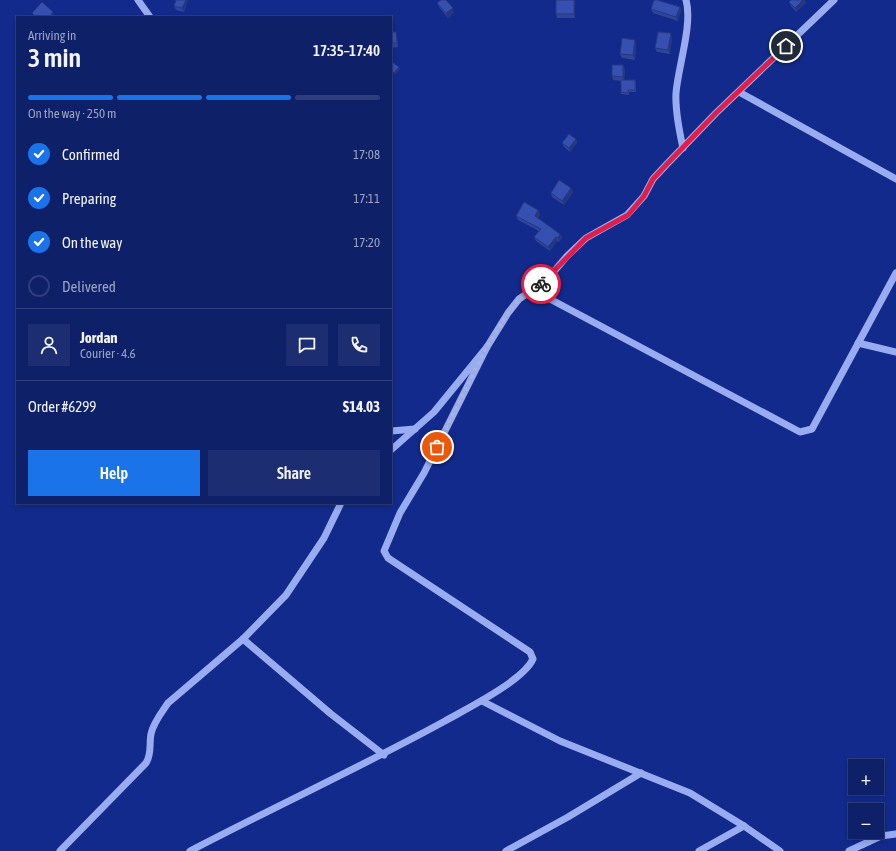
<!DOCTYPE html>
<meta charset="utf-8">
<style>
body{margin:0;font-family:"Asap Condensed",sans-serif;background:#1c2d71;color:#f1f3f6;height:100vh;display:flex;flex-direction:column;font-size:15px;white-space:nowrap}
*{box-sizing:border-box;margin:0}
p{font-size:13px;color:#9ba3c0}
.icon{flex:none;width:22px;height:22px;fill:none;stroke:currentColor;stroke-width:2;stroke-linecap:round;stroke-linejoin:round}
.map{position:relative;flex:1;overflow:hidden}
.side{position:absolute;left:16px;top:16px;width:376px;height:488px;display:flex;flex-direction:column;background:#0e2068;border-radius:0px;box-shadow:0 2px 6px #0003,0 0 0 1px #2e3e7c}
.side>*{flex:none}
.buttons{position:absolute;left:848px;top:759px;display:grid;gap:8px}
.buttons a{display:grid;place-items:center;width:36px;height:36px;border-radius:0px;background:#0e2068;box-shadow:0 2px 6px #0003,0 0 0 1px #2e3e7c;font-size:20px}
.pin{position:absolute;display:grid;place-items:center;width:34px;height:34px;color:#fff;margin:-17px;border:2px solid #fff;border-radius:50%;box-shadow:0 1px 4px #0007}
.courier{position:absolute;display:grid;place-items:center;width:40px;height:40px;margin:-20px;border:3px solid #e11d48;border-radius:50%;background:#fff;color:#222;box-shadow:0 1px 5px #0007}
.overview em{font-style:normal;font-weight:600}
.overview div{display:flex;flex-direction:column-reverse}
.overview{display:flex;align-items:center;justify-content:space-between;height:68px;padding:0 12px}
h1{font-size:26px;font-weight:600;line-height:30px}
.bar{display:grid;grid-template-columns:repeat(4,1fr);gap:6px 4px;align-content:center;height:48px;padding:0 12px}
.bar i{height:5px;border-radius:3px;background:#2e3e7c}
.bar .active{background:#1a73e8}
.bar p{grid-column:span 4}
.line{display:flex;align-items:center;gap:10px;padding:0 12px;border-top:1px solid #2e3e7c}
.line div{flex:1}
.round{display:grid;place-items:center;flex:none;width:42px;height:42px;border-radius:0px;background:#1c2d71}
ol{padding:0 12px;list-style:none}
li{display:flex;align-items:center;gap:12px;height:44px}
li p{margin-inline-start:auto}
li .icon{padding:4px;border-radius:50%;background:#1a73e8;color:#fff;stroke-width:4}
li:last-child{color:#9ba3c0}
li i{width:22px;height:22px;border:2px solid #2e3e7c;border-radius:50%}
.primary-button{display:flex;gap:8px;margin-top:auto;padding:8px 12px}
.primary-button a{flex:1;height:46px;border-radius:0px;background:#1a73e8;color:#fff;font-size:16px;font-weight:600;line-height:46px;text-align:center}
.primary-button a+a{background:#1c2d71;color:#f1f3f6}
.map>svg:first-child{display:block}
</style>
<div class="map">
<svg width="896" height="851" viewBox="0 0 896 851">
<rect width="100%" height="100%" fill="#122a8b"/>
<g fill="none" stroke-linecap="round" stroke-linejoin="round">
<!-- minor -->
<g stroke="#99acf1" stroke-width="7">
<polyline points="138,0 150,17"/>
<polyline points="739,92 896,179"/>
<path d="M 683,148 C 679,130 675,111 676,93 C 678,67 693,24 686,0"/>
<polyline points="533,290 800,432 812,429 896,273"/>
<polyline points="858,343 896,352"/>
<polyline points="391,431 415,429"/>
<polyline points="391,450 434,412 487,347 508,313 519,299 546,281 567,256 586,238 627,215 644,196 653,179 666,165 716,113 834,0"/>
<polyline points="243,639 331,714 384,755"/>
<polyline points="482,701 560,741 690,793 744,826 780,851"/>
<path d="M 60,851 L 146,763 C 152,754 149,744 151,734 C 153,723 162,712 168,703 L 243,639 L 286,595 L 324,538 L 341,503"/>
<path d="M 190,851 C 274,807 361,767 445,721 C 466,709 523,681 533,659 L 530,652 L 388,558 L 384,551 L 400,513 L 424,473 L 487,347"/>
<polyline points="506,851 568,817 641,773"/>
<polyline points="699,851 744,826"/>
<polyline points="849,851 881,836 896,834"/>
</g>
</g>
<!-- wall -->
<g fill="#2e4599">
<polygon points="176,0 188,0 184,12 176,10 174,6"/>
<polygon points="575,2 575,18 557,18 556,14"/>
<polygon points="789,2 806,3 796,12 791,6"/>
<polygon points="437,3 454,12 448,18 439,7"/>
<polygon points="680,7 681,11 678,21 653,13 651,9"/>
<polygon points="391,32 396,32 397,36 398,47 391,48"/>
<polygon points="672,38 670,54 657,52 655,48"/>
<polygon points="636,44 635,60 622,58 620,54"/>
<polygon points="625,69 624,80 635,80 636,82 636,92 629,92 629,95 621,94 621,81 613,80 612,76"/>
<polygon points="576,139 577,143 570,152 564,147 562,143"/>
<polygon points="571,188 573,192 564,205 552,197 551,193"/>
<polygon points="538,210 540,214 538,218 560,234 562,238 559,242 557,241 550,251 536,241 534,237 539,231 518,220 516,216"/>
</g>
<!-- shaded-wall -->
<g fill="#26387d">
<polygon points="186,0 188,0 184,12 182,8"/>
<polygon points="574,0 575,2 575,18 574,14"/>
<polygon points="803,0 805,0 806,3 796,12 795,8"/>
<polygon points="680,7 681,11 678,21 676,17"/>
<polygon points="453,8 454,12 448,18 446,13"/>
<polygon points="53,12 54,16 53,17 51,14"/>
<polygon points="396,32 397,36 398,47 397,43"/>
<polygon points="671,33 672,38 670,54 668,50"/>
<polygon points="635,40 636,44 635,60 633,55"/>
<polygon points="623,65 625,69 624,81 623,77"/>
<polygon points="399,67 400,69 395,75 394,73"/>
<polygon points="576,139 577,143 570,152 569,148"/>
<polygon points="571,188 573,192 564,205 562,201"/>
<polygon points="538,210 540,214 536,220 535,216"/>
<polygon points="560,234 562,238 559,242 558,238"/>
<polygon points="556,237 557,241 550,251 548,247"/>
</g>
<!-- building -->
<g fill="#3650b2" stroke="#26387d">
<polygon points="176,0 186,0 182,8 174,6"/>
<polygon points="441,0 446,0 453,8 446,13 437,3"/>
<rect x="556" y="0" width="18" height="14"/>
<polygon points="654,0 657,0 680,7 676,17 651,9"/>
<polygon points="791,0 803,0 795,8 789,2"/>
<polygon points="42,2 53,12 51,14 53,17 36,17 32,13"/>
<polygon points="391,32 396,32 397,43 391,43"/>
<polygon points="658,32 671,33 668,50 655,48"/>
<polygon points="622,38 635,40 633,55 620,54"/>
<polygon points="392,62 399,67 394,73 391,71 391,63"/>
<polygon points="612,65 623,65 623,77 612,76"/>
<polygon points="621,80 635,80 635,90 628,90 628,93 621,92"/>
<polygon points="569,134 576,139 569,148 562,143"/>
<polygon points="559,180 571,188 562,201 551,193"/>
<polygon points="524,202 538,210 535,216 560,234 558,238 556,237 548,247 534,237 541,229 516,216"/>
</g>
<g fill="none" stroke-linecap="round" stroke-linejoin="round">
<!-- done -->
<polyline stroke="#acb4d6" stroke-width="4" stroke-dasharray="0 7.2" points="437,447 487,346 508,313 519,299 541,284"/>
<!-- route -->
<polyline stroke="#e11d48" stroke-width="5" points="541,284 586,238 628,215 644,196 653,179 666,165 716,113 786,46"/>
</g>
</svg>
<div class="buttons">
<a>+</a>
<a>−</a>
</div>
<div class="pin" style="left:437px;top:447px;background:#ea580c"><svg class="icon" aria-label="bag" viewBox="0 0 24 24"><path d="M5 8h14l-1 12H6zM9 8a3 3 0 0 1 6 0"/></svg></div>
<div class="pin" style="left:786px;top:46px;background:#1f2937"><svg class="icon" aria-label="home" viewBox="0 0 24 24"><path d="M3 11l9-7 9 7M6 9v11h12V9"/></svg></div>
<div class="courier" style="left:541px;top:284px"><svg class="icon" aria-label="bike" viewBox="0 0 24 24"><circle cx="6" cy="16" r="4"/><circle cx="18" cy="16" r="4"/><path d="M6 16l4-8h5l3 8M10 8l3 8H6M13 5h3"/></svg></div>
<section class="side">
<div class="overview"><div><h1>3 min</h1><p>Arriving in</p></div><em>17:35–17:40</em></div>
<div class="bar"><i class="active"></i><i class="active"></i><i class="active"></i><i></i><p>On the way · 250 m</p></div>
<ol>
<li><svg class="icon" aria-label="check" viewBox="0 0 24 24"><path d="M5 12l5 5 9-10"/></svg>Confirmed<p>17:08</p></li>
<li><svg class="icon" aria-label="check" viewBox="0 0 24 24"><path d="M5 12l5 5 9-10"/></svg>Preparing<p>17:11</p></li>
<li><svg class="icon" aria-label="check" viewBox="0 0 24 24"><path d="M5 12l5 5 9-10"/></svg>On the way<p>17:20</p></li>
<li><i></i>Delivered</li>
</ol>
<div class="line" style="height:72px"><a class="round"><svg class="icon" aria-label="person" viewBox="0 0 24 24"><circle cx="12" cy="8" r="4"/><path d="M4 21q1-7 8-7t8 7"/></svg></a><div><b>Jordan</b><p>Courier · 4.6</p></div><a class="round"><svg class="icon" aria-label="chat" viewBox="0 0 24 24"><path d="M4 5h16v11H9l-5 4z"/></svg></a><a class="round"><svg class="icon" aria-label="phone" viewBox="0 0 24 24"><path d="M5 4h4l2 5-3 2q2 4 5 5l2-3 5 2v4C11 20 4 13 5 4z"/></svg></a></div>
<div class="line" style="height:52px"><div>Order #6299</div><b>$14.03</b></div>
<div class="primary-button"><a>Help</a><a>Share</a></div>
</section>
</div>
